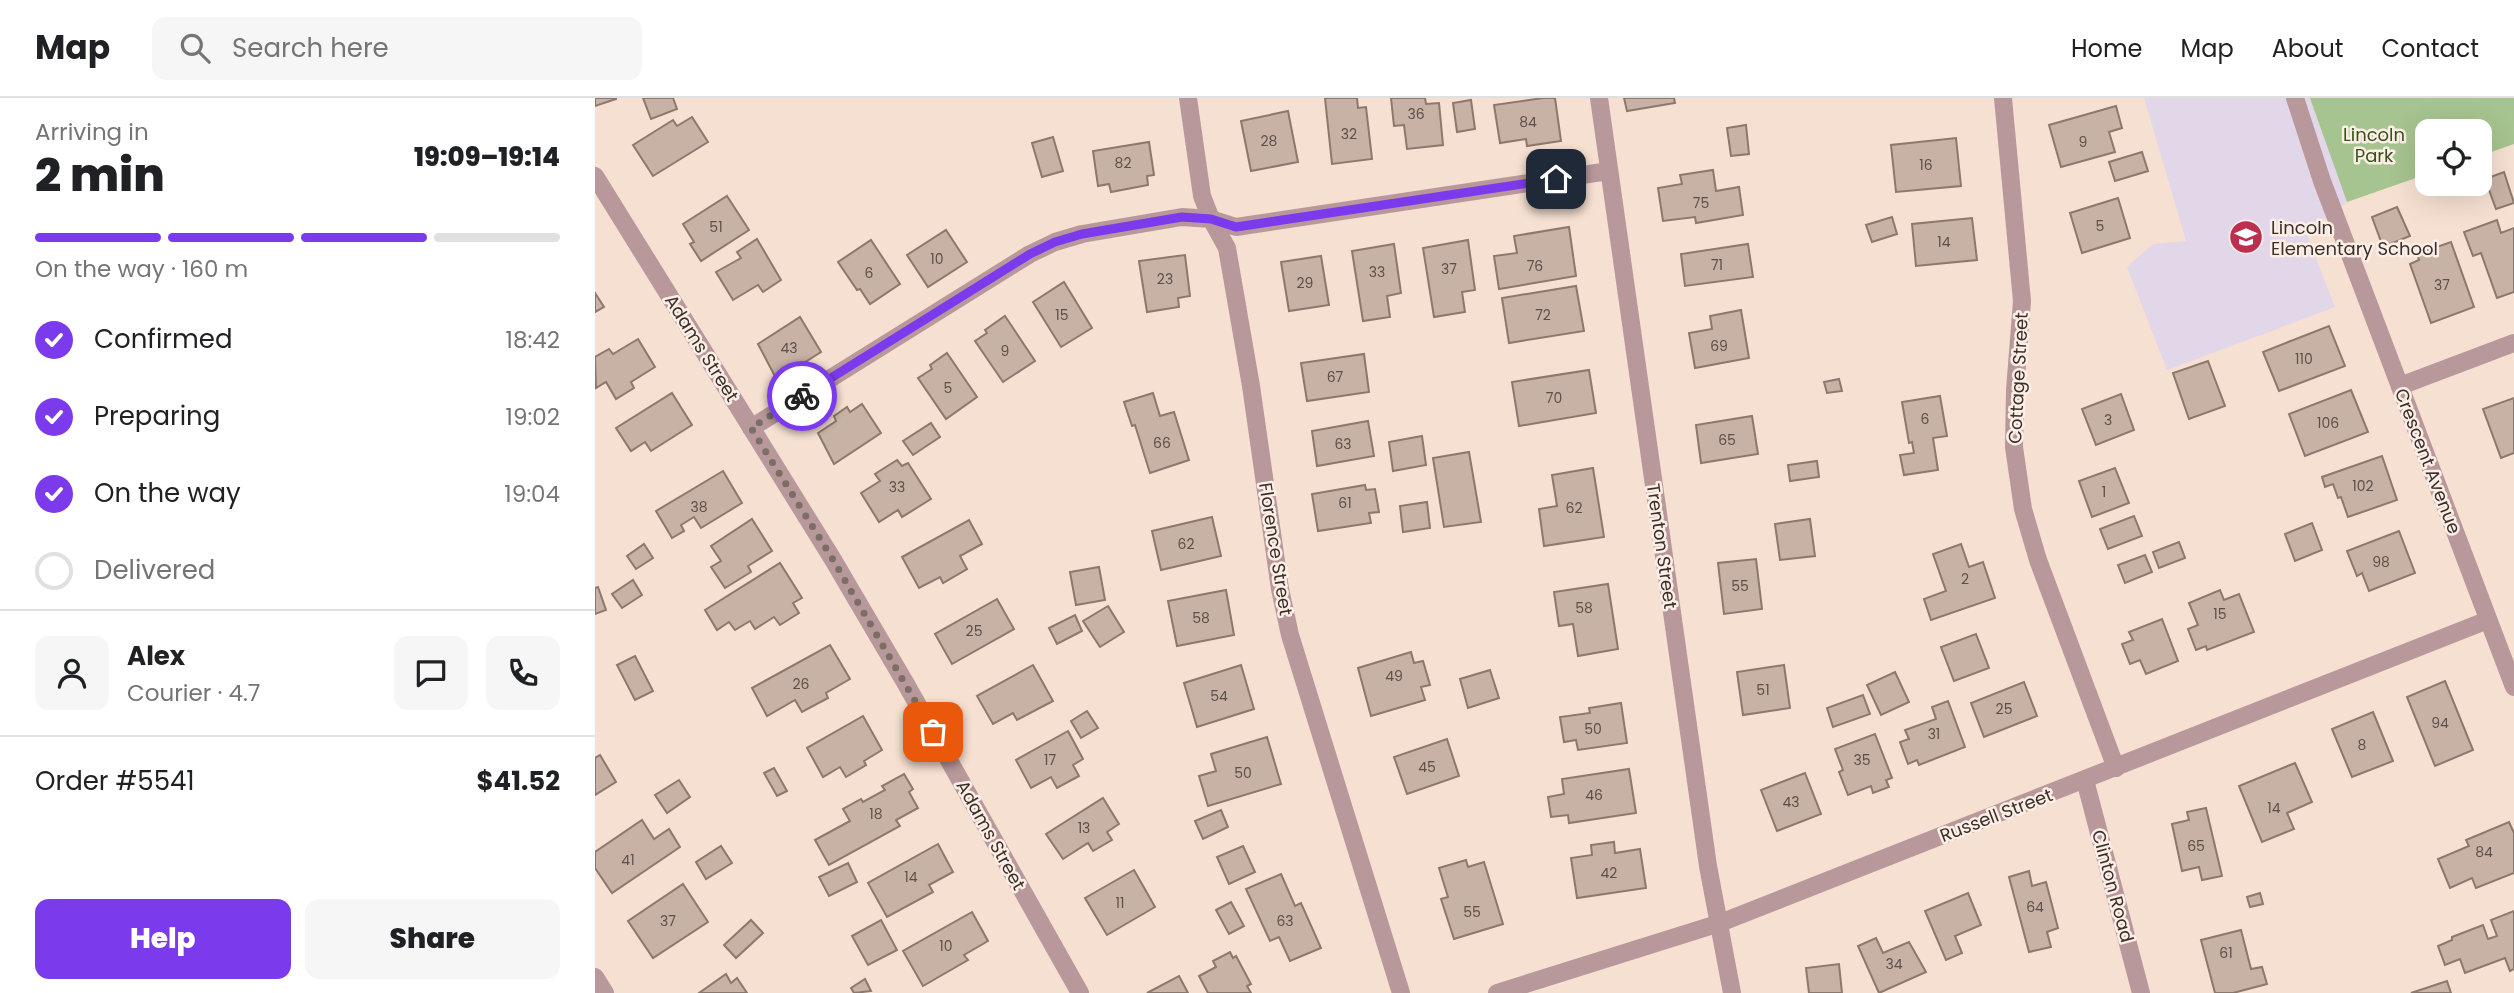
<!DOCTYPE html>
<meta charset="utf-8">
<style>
body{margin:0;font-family:Poppins,sans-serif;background:#f6f6f6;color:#202124;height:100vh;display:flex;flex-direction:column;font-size:26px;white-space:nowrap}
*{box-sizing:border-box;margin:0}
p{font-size:23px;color:#757577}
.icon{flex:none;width:38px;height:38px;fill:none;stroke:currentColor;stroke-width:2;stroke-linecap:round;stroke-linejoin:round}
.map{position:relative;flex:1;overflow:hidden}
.sheet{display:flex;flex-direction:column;background:#fff;width:595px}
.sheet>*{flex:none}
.tools{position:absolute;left:1820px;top:21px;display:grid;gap:14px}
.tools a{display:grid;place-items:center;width:77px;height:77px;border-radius:14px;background:#fff;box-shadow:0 7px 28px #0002;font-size:35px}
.pin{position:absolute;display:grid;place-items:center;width:60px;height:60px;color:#fff;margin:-30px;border-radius:14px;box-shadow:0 4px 10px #0006}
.courier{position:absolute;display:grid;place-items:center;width:70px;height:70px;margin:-35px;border:5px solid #7c3aed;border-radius:50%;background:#fff;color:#222;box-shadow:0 2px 9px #0007}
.headline em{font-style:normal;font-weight:800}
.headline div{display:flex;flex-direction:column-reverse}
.headline{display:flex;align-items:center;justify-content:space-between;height:119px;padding:0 35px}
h1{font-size:46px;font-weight:800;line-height:52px}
.bar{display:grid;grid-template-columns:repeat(4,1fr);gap:10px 7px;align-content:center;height:84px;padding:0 35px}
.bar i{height:9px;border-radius:5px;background:#e0e0e0}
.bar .on{background:#7c3aed}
.bar p{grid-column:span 4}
.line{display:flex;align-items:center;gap:18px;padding:0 35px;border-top:2px solid #e0e0e0}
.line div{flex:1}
.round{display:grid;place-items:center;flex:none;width:74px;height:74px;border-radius:14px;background:#f6f6f6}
ol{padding:0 35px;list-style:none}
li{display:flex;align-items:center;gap:21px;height:77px}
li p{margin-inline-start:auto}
li .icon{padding:7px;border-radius:50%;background:#7c3aed;color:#fff;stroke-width:4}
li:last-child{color:#757577}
li i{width:38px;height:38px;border:4px solid #e0e0e0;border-radius:50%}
.action{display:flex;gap:14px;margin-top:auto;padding:14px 35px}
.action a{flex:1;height:80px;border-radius:14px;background:#7c3aed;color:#fff;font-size:28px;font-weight:800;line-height:80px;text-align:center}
.action a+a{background:#f6f6f6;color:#202124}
header{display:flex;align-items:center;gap:42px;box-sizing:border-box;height:98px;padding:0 35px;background:#fff;border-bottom:2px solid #e0e0e0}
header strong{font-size:33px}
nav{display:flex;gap:38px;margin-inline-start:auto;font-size:24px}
.search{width:490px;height:63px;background:#f6f6f6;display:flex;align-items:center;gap:18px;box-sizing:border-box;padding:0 24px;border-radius:14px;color:#757577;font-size:26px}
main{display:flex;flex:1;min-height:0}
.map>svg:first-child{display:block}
</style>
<header>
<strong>Map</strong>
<div class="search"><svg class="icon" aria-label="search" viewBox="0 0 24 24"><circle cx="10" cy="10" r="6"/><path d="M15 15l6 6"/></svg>Search here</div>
<nav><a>Home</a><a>Map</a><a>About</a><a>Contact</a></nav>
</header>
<main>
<section class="sheet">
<div class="headline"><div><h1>2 min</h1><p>Arriving in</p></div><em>19:09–19:14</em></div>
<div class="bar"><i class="on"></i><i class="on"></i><i class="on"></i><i></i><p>On the way · 160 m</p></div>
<ol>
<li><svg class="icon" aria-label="check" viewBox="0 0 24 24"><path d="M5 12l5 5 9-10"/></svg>Confirmed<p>18:42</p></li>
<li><svg class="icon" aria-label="check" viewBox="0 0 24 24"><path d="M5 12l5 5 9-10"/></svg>Preparing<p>19:02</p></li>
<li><svg class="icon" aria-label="check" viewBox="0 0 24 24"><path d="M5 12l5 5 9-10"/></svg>On the way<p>19:04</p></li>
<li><i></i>Delivered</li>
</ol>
<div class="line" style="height:126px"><a class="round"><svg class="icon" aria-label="person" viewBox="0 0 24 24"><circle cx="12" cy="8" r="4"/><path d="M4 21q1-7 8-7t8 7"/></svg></a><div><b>Alex</b><p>Courier · 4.7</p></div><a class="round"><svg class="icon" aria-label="chat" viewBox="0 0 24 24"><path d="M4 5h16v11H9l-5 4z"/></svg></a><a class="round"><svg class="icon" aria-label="phone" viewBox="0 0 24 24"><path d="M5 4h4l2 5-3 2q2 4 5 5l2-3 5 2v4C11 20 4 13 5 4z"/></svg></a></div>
<div class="line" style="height:91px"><div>Order #5541</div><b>$41.52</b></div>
<div class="action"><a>Help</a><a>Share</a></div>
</section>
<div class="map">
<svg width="1919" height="895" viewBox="0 0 1919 895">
<rect width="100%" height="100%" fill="#f6e0d2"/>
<!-- education -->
<polygon fill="#e2d6e9" points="1549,0 1919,0 1885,33 1832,33 1832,76 1752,104 1711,134 1740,209 1572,272 1532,169 1558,146 1591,143"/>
<!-- green -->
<polygon fill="#a6c48f" points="1715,0 1919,0 1919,46 1885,58 1885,33 1832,33 1832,76 1752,104"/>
<!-- building -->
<g fill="#c8b2a5" stroke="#8c786c" stroke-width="2">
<polygon points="0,0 21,0 21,1 0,8"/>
<polygon points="48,0 78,0 82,11 56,21"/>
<polygon points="730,0 762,0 763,10 771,9 777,61 737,66"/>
<polygon points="796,0 830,0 831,6 844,5 848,47 812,51 809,27 799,28"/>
<polygon points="948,0 960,0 966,43 932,48 931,41 905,45 899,7"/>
<polygon points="1029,0 1079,0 1080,5 1032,13"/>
<polygon points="876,2 880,31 862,34 858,5"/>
<polygon points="1521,8 1527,30 1514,34 1520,54 1466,69 1454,27"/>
<polygon points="693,13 703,64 656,73 646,23"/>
<polygon points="97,19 113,44 58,78 38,47 78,22 82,28"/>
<polygon points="1151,27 1154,56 1136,58 1132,30"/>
<polygon points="458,39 468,73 447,79 437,45"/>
<polygon points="1361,40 1366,88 1301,94 1296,47"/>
<polygon points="554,44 559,77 552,78 553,87 516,94 514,86 503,88 498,53"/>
<polygon points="1547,54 1553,73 1520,83 1514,64"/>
<polygon points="1118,72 1121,93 1144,89 1148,117 1101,125 1100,119 1068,123 1063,90 1087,86 1085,77"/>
<polygon points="1909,74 1919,105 1901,111 1890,81"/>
<polygon points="132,98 154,132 106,163 95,146 99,144 88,126"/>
<polygon points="1523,100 1535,140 1487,155 1475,115"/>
<polygon points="1802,109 1815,138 1788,149 1777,119"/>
<polygon points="1297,119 1302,136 1277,144 1271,127"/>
<polygon points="1377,120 1382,162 1321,168 1317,126"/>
<polygon points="1902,122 1906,135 1919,130 1919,194 1902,200 1886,155 1878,158 1869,134"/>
<polygon points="974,129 981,178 904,191 899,158 922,155 919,138"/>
<polygon points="351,132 372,164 333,189 312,157"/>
<polygon points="162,141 186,182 168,194 163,187 138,202 121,174 146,160 142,154"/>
<polygon points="276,142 305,186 275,206 265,191 262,192 243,164"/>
<polygon points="873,142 880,192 867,194 870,214 839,219 828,150"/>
<polygon points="1856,144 1879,209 1836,225 1815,166 1824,162 1822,156"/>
<polygon points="799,146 806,195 792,198 795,219 768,223 757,153"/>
<polygon points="1153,146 1158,179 1090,188 1086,156"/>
<polygon points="590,157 595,198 583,200 584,209 552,214 544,163"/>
<polygon points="726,158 734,207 694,213 686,164"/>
<polygon points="469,184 497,230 466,249 438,204"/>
<polygon points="981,188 989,233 914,245 907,200"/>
<polygon points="0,195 9,209 0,214"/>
<polygon points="1146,212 1154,260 1100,270 1094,235 1117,231 1115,218"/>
<polygon points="410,218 440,263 408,284 380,243 392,235 390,232"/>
<polygon points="205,219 226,254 182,282 163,246"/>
<polygon points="1734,228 1750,268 1684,293 1668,254"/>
<polygon points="43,241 60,269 36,284 39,290 21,301 11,284 1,290 0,259 14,251 18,256"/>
<polygon points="352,255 382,299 351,321 323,280 337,271 335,267"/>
<polygon points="769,256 774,294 712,303 706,265"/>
<polygon points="1613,263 1630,308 1594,321 1578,275"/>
<polygon points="994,272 1001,315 924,328 917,284"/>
<polygon points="1244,281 1247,293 1232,295 1229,284"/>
<polygon points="1756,292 1773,334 1710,358 1694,316"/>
<polygon points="77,295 97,327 56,353 50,344 36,353 21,330"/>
<polygon points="558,295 565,318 579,314 594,362 555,375 540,327 537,328 529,304"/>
<polygon points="1526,296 1539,332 1501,347 1487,311"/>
<polygon points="1345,298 1352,338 1338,340 1343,372 1309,377 1305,357 1319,355 1317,344 1314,345 1307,304"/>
<polygon points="1919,300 1919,355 1906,360 1888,311"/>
<polygon points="267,306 286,335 239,366 223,335 241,323 239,318 252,309 255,314"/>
<polygon points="1157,318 1163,356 1106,365 1101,327"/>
<polygon points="773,323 779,358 722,368 717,333"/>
<polygon points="336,325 345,339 318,357 308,343"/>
<polygon points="827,338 831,367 798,373 794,344"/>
<polygon points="874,354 886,424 849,429 838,360"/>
<polygon points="1787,358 1802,402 1753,419 1746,399 1743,400 1738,386 1730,389 1727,379"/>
<polygon points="302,362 307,368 313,365 336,401 307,419 303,412 284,424 266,395 285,383 280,376"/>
<polygon points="1222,363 1224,379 1195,383 1193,367"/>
<polygon points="998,370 1009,439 949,448 944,411 962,408 957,377"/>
<polygon points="1520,370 1534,405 1497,419 1484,383"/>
<polygon points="128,373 147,405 106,430 99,419 86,427 89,433 77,440 61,413"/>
<polygon points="770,387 771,392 780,391 784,414 774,415 776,425 723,433 717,396"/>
<polygon points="832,404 835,430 808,434 805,408"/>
<polygon points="1539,418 1547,438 1513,451 1505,431"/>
<polygon points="617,419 626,458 566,472 557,433"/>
<polygon points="157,421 177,453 153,468 156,474 130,490 116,469 126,463 116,448"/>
<polygon points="1215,421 1220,458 1185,462 1180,426"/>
<polygon points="374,422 387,446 365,458 372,471 348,485 345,479 324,490 307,459"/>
<polygon points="1717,425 1727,452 1700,463 1690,436"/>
<polygon points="1804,433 1820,475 1774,493 1767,475 1762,478 1752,453"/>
<polygon points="1584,444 1590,460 1564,470 1558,454"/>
<polygon points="49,446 58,460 41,471 32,458"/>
<polygon points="1366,446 1374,469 1388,464 1400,500 1336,522 1329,501 1351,493 1338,456"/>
<polygon points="1550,457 1557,474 1530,485 1523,467"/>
<polygon points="1161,461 1167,511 1129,516 1123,465"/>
<polygon points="185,465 207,500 198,505 204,515 185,527 179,519 160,531 155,523 140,532 134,524 122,532 110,512"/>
<polygon points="504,469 510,502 481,507 475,474"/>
<polygon points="38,482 47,497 27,510 17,496"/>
<polygon points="1013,486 1023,551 983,558 978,526 964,528 959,494"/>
<polygon points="3,489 11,512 0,516 0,490"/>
<polygon points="631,492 639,537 582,548 573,503"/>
<polygon points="1625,492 1629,502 1644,496 1659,534 1612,552 1611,548 1601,552 1593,531 1603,527 1594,505"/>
<polygon points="402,501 419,531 357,566 340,536"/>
<polygon points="513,508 529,534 505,549 488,523"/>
<polygon points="480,517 487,533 462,546 454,530"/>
<polygon points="1567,521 1583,563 1551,576 1545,562 1535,566 1527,546 1538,542 1534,534"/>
<polygon points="1381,536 1394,570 1359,583 1346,549"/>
<polygon points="235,547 255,581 231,595 233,600 207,614 200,602 172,618 157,590"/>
<polygon points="816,554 819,565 828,563 835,587 826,589 830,602 776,618 763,570"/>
<polygon points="40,558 58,593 40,602 22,567"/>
<polygon points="438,567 458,603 422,622 418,615 398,626 382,598"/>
<polygon points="646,567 659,611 602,629 589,585"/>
<polygon points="1189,567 1195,610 1148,617 1142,574"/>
<polygon points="895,572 904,600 873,610 865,581"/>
<polygon points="1300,574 1314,604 1286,617 1272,587"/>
<polygon points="1850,583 1878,652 1840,668 1812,599"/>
<polygon points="1429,584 1442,618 1389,639 1376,605"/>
<polygon points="1268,597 1275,616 1238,629 1232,610"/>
<polygon points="1353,603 1370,649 1324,667 1322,662 1313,666 1305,644 1314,641 1310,632 1341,621 1337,609"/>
<polygon points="1026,605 1032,645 983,652 981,642 969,644 965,619 995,615 994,610"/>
<polygon points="492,613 503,630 486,640 476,623"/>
<polygon points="1778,614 1798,663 1757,679 1737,631"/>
<polygon points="268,618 287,652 269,663 271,667 251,679 245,669 228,679 212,650"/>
<polygon points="473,633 488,661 478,667 484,678 462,690 456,679 436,690 421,662"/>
<polygon points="1280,636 1297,680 1291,682 1294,689 1278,695 1276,688 1253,697 1244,674 1248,672 1240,651"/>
<polygon points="672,639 686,686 613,708 604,678 621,673 616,656"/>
<polygon points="852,641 864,678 812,696 799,659"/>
<polygon points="5,657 21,684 0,697 0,660"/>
<polygon points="1700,665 1717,704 1692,715 1699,731 1667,744 1644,688"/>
<polygon points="179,670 192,693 182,698 169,675"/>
<polygon points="1034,671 1041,715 974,725 973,717 956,719 953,699 969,696 967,681"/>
<polygon points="1210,675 1226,716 1182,733 1166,692"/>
<polygon points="309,676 318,691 314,694 323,710 301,722 305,728 234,767 220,742 255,723 248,711 266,701 268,704 290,692 287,688"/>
<polygon points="84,682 95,699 72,715 60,697"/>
<polygon points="508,700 524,726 512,734 517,742 498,753 493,745 468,761 451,736"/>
<polygon points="1611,710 1627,778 1607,782 1604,769 1587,773 1577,726 1594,722 1592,714"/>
<polygon points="626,712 633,729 608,741 600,723"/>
<polygon points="47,722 59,741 74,731 85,749 17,795 0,770 0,754"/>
<polygon points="1914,724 1919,735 1919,775 1881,790 1877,780 1855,790 1843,761 1874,748 1871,742"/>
<polygon points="1019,744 1020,755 1045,751 1051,790 982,800 976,760 997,757 996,747"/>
<polygon points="343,746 358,774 334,787 338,794 292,819 273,785"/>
<polygon points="126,748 137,765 111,781 101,764"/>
<polygon points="648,748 660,774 634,786 622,759"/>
<polygon points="871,762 873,769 889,764 908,826 859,841 846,801 853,799 844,770"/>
<polygon points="253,765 262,784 234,798 224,779"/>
<polygon points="539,772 560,809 512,837 490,800"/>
<polygon points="1434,773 1437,788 1451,784 1463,830 1452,834 1456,849 1434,854 1414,779"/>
<polygon points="686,776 700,808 706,805 726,850 695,863 684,839 675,843 651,791"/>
<polygon points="88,786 113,824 58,860 33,823"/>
<polygon points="1373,795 1386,827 1360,838 1367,855 1351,862 1330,813"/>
<polygon points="1665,795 1668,806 1655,809 1652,799"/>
<polygon points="636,804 649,828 634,836 621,812"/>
<polygon points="1919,813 1919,871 1915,873 1910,860 1870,875 1865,861 1850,867 1843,848 1857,842 1857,839 1888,827 1893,841 1902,838 1896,822"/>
<polygon points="377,814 393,843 369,857 373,862 328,888 308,853"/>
<polygon points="156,822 168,835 141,860 129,847"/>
<polygon points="286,822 302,852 273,867 257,838"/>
<polygon points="1646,832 1656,871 1667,869 1672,886 1638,895 1620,895 1606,842"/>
<polygon points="1281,840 1288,855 1314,844 1331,874 1284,895 1263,848"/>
<polygon points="635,854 638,860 641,858 656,886 652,888 656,895 613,895 604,878 621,869 618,863"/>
<polygon points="1244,866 1247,895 1214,895 1211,870"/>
<polygon points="131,876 136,885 142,880 152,895 104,895"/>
<polygon points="584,878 593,895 552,895"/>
<polygon points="270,881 276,893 259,895 256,890"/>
<polygon points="1852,883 1856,895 1816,895"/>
</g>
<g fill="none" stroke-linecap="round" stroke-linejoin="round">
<!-- minor -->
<g stroke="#b8989b" stroke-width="18">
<polyline points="593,0 607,98 616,121 632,150 656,288 685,491 695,537 806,895"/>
<polyline points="1004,0 1113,768 1137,895"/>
<polyline points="1408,0 1427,203 1420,292 1419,349 1428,411 1443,462 1521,670"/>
<polyline points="1700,0 1727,83 1919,589"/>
<polyline points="0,78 237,460 311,586 485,895"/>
<polyline points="1805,288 1919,245"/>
<polyline points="156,330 435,156 460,144 487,136 587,119 616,121 641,129 1014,73"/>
<polyline points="1490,682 1546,895"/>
<polyline points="0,879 10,895"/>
<polyline points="902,895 1125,825 1893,522"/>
</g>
</g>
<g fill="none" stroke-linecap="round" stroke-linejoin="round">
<!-- done -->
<polyline stroke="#7b6e65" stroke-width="7" stroke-dasharray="0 12.6" points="207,298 156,330 237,460 338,634"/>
<!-- route -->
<polyline stroke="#7c3aed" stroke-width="9" points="207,298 435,156 460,144 487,136 587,119 616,121 641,129 961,81"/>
</g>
<!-- icons -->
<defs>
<g id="school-disc" transform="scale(1.75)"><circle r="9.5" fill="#be2e4f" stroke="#fdefe7"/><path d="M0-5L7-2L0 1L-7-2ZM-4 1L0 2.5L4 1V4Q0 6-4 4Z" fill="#fff"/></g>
</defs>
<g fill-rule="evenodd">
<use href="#school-disc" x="1651" y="139"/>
</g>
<g text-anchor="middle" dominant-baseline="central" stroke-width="5" stroke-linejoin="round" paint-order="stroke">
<!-- number labels -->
<g font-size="14" fill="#5d504a">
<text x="821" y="16">36</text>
<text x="933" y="24">84</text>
<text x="754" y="36">32</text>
<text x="674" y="43">28</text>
<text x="1488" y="44">9</text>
<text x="528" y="65">82</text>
<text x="1331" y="67">16</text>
<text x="1106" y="105">75</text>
<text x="1505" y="128">5</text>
<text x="121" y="129">51</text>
<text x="1349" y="144">14</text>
<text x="342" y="161">10</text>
<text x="1122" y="167">71</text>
<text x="940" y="168">76</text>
<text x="854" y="171">37</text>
<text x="782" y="174">33</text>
<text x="274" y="175">6</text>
<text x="570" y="181">23</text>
<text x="710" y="185">29</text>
<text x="1847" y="187">37</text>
<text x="467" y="217">15</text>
<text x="948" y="217">72</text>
<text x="1124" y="248">69</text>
<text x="194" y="250">43</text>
<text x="410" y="253">9</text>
<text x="1709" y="261">110</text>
<text x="740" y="279">67</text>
<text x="353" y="290">5</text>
<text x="959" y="300">70</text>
<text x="1330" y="321">6</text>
<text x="1513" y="322">3</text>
<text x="1733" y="325">106</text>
<text x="1132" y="342">65</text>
<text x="567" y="345">66</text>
<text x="748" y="346">63</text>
<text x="1768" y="388">102</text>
<text x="302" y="389">33</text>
<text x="1509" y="394">1</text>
<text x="750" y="405">61</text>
<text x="104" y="409">38</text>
<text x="979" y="410">62</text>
<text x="591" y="446">62</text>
<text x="1786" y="464">98</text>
<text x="1370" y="481">2</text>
<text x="1145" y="488">55</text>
<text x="989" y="510">58</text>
<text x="1625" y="516">15</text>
<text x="606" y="520">58</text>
<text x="379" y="533">25</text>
<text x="799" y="578">49</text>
<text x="206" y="586">26</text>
<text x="1168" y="592">51</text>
<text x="624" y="598">54</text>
<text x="1409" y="611">25</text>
<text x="1845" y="625">94</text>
<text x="998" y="631">50</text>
<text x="1339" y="636">31</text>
<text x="1767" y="647">8</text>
<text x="455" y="662">17</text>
<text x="1267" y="662">35</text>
<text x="832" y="669">45</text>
<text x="648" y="675">50</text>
<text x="999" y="697">46</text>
<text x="1196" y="704">43</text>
<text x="1679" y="710">14</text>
<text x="281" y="716">18</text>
<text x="489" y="730">13</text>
<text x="1601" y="748">65</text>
<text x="1889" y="754">84</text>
<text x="33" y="762">41</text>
<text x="1014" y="775">42</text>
<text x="316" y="779">14</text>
<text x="525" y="805">11</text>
<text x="1440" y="809">64</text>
<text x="877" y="814">55</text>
<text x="73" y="823">37</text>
<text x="690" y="823">63</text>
<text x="351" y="848">10</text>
<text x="1631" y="855">61</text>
<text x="1299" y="866">34</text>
</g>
<!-- park labels -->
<g font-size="18" fill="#345217" stroke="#fdefe7">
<text x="1779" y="36">Lincoln<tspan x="1779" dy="21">Park</tspan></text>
</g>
<!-- poi labels -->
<g font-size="18" fill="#39302b" stroke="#fdefe7" text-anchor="start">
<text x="1676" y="129">Lincoln<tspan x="1676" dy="21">Elementary School</tspan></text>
</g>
<!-- street labels -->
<g font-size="18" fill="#39302b" stroke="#fdefe7">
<text transform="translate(107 250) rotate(58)">Adams Street</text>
<text transform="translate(1423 280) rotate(-87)">Cottage Street</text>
<text transform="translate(1833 363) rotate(69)">Crescent Avenue</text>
<text transform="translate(1067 448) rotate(82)">Trenton Street</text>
<text transform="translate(681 451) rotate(81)">Florence Street</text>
<text transform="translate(1401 717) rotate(-21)">Russell Street</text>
<text transform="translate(396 737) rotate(61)">Adams Street</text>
<text transform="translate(1518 788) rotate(75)">Clinton Road</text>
</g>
</g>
</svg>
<div class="tools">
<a><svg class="icon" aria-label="locate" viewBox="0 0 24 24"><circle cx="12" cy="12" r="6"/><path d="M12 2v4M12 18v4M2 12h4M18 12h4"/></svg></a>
</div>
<div class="pin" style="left:338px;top:634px;background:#ea580c"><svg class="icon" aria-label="bag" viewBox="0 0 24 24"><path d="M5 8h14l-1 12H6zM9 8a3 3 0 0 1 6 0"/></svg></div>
<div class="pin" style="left:961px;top:81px;background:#1f2937"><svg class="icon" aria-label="home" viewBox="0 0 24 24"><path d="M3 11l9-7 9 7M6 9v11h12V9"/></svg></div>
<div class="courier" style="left:207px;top:298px"><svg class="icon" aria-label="bike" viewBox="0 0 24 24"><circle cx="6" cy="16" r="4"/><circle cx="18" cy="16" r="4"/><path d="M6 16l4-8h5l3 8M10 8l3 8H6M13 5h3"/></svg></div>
</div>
</main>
